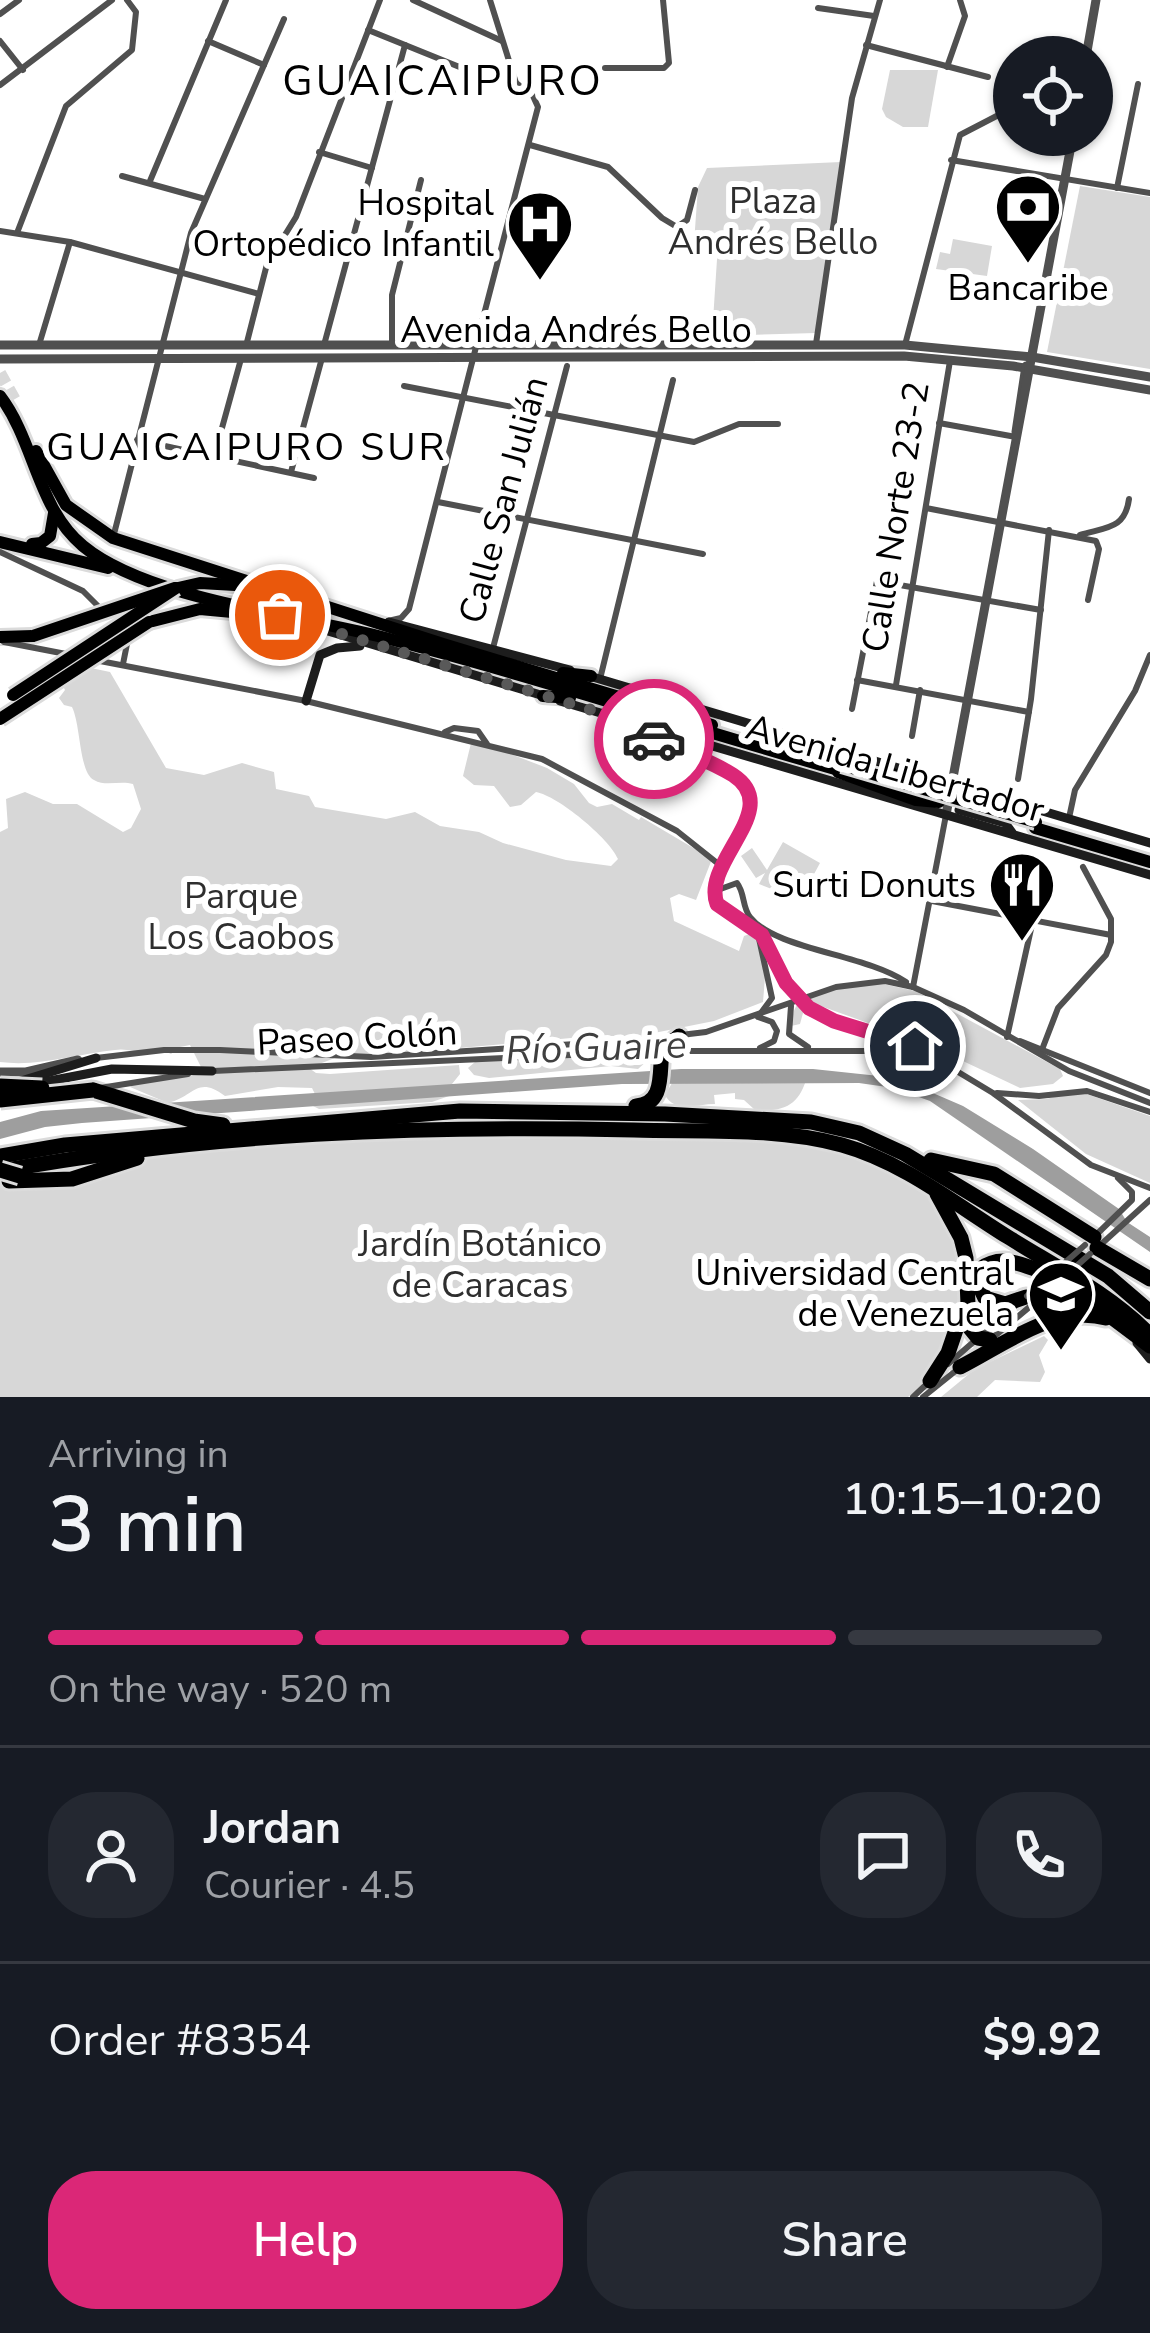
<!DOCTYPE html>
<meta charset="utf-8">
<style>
body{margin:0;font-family:"Nunito Sans",sans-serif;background:#242831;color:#f1f3f6;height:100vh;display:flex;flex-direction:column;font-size:45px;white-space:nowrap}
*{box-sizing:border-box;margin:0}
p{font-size:39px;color:#9ea1a6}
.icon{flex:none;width:66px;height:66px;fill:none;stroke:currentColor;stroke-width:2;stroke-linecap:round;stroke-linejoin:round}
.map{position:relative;height:1397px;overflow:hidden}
.side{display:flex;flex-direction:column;background:#171b24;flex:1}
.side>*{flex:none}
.buttons{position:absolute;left:993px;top:36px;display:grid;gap:24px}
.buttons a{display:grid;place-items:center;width:120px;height:120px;border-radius:50%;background:#171b24;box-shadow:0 3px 9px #0004;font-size:60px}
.pin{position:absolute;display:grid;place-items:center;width:102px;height:102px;color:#fff;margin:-51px;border:6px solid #fff;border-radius:50%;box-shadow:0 3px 12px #0007}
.courier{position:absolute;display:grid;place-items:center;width:120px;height:120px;margin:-60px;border:9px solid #db2777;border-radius:50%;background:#fff;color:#222;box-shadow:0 3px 15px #0007}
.headline em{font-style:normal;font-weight:600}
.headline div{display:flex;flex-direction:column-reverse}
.headline{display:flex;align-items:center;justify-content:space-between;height:204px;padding:0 48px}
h1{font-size:78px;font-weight:600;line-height:90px}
.bar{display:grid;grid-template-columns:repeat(4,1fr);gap:18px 12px;align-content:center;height:144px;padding:0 48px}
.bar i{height:15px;border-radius:9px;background:#363941}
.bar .active{background:#db2777}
.bar p{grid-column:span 4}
.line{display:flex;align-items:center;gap:30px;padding:0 48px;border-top:3px solid #363941}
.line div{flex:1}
.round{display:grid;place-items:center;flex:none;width:126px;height:126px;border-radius:48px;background:#242831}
.button{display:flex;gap:24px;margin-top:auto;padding:24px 48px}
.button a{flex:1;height:138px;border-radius:48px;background:#db2777;color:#fff;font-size:48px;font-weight:600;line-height:138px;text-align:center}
.button a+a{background:#242831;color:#f1f3f6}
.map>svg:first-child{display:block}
</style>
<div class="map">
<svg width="1150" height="1397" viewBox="0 0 1150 1397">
<rect width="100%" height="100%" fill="#fff"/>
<!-- green -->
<g fill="#d7d7d7">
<polygon points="890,70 938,70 928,127 903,127 886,117 882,109"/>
<polygon points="841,162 816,333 712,336 718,244 694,243 698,187 707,168"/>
<polygon points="1080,186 1150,197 1150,369 1047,352"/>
<polygon points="953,239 992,246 987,276 936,269 940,252 950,254"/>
<path d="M 91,668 L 110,672 L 166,768 L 204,775 L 242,763 L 274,772 L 276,789 L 309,796 L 315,807 L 386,819 L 415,812 L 440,826 L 479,832 L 503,843 L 566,860 L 611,866 L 618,859 C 609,838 558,796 536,792 L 521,805 L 510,807 L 494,786 L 474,785 L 463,776 L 472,739 L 547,768 L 574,784 L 589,803 L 597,807 L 612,804 L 639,820 L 641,817 L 712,859 L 696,900 L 679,894 L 670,898 L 674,921 L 739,951 L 744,936 L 755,932 L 765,977 L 763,1002 L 714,1021 L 639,1036 L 593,1036 L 393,1054 L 345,1054 L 309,1068 L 316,1073 L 330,1074 L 459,1065 L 460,1074 L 448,1089 L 449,1096 L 432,1102 L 319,1109 L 311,1105 L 315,1094 L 312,1088 L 278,1087 L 225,1096 C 197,1075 195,1096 168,1103 L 130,1087 C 148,1072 181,1084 203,1071 L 190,1045 L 180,1047 L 171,1054 C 159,1048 156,1051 144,1052 C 135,1052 125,1048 115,1050 C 76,1054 39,1067 0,1062 L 0,832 L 8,828 L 6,799 L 25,792 L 53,804 L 77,804 L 123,832 L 131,828 L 141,809 L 133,784 C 120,780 106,787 94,780 C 79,773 81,725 72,707 L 64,705 L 59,698 L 65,690 L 63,686 Z"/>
<polygon points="783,842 820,863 800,900 759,884 765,873 756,878 741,856 752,848 767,870"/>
<path d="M 879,983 L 915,991 L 1060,1069 L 1063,1076 L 1053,1084 L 1020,1088 L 929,1045 L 818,1005 L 803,1013 L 800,1024 L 791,1026 C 792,1020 793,1010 797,1005 C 811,990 859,985 879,983 Z"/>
<polygon points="563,1051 644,1053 647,1061 638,1069 611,1066 489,1078 474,1075 468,1068 475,1062"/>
<path d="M 806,1080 C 798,1107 781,1112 755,1110 L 744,1100 L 735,1099 L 735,1093 L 714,1095 L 715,1104 C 697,1104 674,1113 665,1095 L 672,1083 Z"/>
<polygon points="1075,1090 1150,1116 1150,1183 1086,1154 1018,1100 1047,1099"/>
<path d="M 582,1134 C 677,1138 869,1126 935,1202 C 952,1222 958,1255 959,1280 C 960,1305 952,1330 941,1351 C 934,1362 925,1369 925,1383 L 908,1397 L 0,1397 L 0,1183 L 157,1156 L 351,1139 Z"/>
<polygon points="1044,1336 1048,1340 1039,1355 1045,1372 1040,1382 995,1380 977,1397 941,1397 975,1369"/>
</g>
<!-- water -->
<polygon fill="#9e9e9e" points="681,1069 813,1069 898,1078 963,1106 1033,1149 1119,1209 1127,1222 1150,1237 1150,1252 930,1101 894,1088 859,1083 622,1084 82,1123 45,1127 0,1139 0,1122 41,1111"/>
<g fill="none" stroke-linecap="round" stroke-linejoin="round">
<!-- primary-tunnel -->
<polyline stroke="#d9d9d9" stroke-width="12" stroke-dasharray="12 6" stroke-linecap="butt" points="0,373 15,400"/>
<!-- primary casing -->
<g stroke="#dbdbdb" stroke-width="18">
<g id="primary">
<path d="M 0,396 C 35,442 37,508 83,546 C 147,599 296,615 378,636 C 534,676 687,727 842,771"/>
<polyline points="36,451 66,505 113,538 443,644 712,725"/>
<polyline points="0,542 108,568"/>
<polyline points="32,544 41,543 50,536 54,513"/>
<polyline points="178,588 200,583 253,586"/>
<polyline points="149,622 200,609 243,613"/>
<polyline points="0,637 33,636"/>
<polyline points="563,673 591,676"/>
<polyline points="543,696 570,698"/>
<polyline points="782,747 855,764"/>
<polyline points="838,772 916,800 939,802 940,789 936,785 880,771"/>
<polyline points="1035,828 1150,862"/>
</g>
</g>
<!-- motorway casing -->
<g stroke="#dbdbdb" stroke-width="21">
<g id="motorway">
<polyline points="93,1090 194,1121 223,1125"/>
<path d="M 636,1106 C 665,1104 659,1073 662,1051 L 679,1036"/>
<polyline points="0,1156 65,1145 460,1111 665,1114 811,1122 859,1133 905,1154 1108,1276 1150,1312"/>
<polyline points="931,1160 994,1174 1094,1237"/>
<path d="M 0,1171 C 208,1133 423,1125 634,1130 C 701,1132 777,1127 842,1145 C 903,1162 955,1204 1008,1237 C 1056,1267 1110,1294 1150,1335"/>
<polyline points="9,1181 72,1179 137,1158"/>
<polyline points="937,1194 961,1238 966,1258 969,1327 978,1338 990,1340"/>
<polyline points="1097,1248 1150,1279"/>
<polyline points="1070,1286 1150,1346"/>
<path d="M 1026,1297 L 1005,1304 L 985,1298 L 977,1281 L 980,1269 C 1006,1250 1025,1270 1052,1273"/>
<path d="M 960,1367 C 1004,1345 1055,1304 1106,1318"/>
<polyline points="930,1381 948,1353 962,1312"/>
</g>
</g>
<!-- minor -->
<g stroke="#505050" stroke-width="6">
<polyline points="413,0 502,41"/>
<polyline points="490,0 516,83 533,96 538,107 482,322 487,328 523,336 526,346"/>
<polyline points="818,8 874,16"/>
<polyline points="0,14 19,0"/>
<polyline points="368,30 462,68 516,83"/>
<polyline points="0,41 23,70"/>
<polyline points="208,41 264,65"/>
<polyline points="866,45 988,77"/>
<polyline points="947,67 965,16 960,0"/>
<polyline points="605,68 664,68 669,63 663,0"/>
<polyline points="0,85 112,0"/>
<polyline points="530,145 608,167 662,218 677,227 687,220 695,190"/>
<polyline points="319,152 372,168"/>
<polyline points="951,160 1150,193"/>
<polyline points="122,176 205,199"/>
<polyline points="150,181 226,0"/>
<polyline points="1117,188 1138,84"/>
<polyline points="0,231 70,242 259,294"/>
<polyline points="17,233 66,106 132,50 136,12 127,0"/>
<polyline points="816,344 852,98 880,0"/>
<polyline points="39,345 70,242"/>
<polyline points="324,345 405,45"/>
<polyline points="905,345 960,135 1014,107"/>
<polyline points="246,346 267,264 296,217 380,0"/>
<polyline points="392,346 392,295 421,180"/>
<polyline points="404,386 694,442 739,424 778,424"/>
<polyline points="939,423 1016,437"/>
<polyline points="137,440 314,478"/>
<polyline points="214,457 241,359"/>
<polyline points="291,472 322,358"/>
<polyline points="438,502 703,554"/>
<polyline points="926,508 1096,541 1099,549 1088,600"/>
<polyline points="114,534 191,233 284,19"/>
<path d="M 1080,535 C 1107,527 1125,529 1129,499"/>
<polyline points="0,552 83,591 99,607"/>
<polyline points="388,621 401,618 409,609 476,347"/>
<polyline points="4,642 66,654"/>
<polyline points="493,648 567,366"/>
<polyline points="100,661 306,701 542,759 677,831 721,866"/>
<polyline points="123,664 127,644"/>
<polyline points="600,679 673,380"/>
<polyline points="857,680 1029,712"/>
<polyline points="896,685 950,361"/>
<polyline points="852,709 877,581 1041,610"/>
<path d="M 624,722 L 735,776 C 775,813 718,853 713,894 L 722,909 L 762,935 L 786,983"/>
<polyline points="445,732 454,728 478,731 487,744"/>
<polyline points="912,736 920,690"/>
<polyline points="1018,779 1031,699 1049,530"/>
<polyline points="1069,818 1075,790 1135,691 1150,655"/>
<path d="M 715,891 L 737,883 C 745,893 742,907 750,917 C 776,950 865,954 906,982"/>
<polyline points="932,901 1111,935"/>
<polyline points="758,934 772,998 758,1017 772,1022 777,1031 774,1041 760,1048"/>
<polyline points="913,987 946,815"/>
<polyline points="791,1006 789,1034 808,1047"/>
<polyline points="817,1013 915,1046 993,1093 1091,1165 1150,1188"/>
<polyline points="1007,1037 1033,920"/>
<polyline points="1020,1041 1150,1093"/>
<polyline points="1043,1047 1058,1008 1106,955 1111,942 1111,919 1083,867"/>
<polyline points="96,1058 164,1050 220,1050 371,1057 639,1040 706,1032 836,987 885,981 913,987 964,1010 1069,1071 1150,1103"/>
<polyline points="213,1071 662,1051 891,1051 934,1058"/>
<polyline points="100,1088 188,1074"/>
<polyline points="997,1093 1039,1096 1087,1091 1150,1112"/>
<polyline points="1097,1234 1132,1200 1132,1192 1118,1178"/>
<polyline points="1097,1248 1150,1200"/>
<polyline points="990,1340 1045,1294"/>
<polyline points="948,1364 1015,1306"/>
<polyline points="913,1397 930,1381"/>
<polyline points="923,1397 958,1369"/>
</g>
<!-- tertiary -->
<g stroke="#505050" stroke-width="9">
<polyline points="1086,57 1096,0"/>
<polyline points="0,345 905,345 1032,357 1150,377"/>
<polyline points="0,359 904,356 1013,366 1150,390"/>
<polyline points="1016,432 1026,366"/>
<polyline points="946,815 1073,135"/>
<polyline points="0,1072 26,1072 78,1060"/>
</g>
<!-- secondary -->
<g stroke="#1d1d1d" stroke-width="9">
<polyline points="389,622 570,670"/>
<polyline points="308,625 544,696"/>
<polyline points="586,675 1150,843"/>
<polyline points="306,701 320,655 337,648 360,646"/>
<polyline points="560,701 1150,875"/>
<polyline points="964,796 959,810 1005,823 1013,834"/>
<polyline points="21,1081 96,1058"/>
<polyline points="39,1083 112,1069 212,1071"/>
<polyline points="1137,1343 1150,1359"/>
</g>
<!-- primary -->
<use href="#primary" stroke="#000" stroke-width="12"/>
<!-- motorway -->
<use href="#motorway" stroke="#000" stroke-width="15"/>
<!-- primary-bridge casing -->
<g stroke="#dbdbdb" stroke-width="18" stroke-linecap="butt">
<g id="primary-bridge">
<polyline points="33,636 175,588"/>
<polyline points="13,695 176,588"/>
<polyline points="0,719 149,622"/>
<polyline points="842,765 1036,822"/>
</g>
</g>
<!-- motorway-bridge casing -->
<g stroke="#dbdbdb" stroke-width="21" stroke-linecap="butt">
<g id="motorway-bridge">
<polyline points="0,1086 42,1088"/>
<polyline points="0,1100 93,1090"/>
<polyline points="0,1170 20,1176"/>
</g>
</g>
<!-- minor-bridge -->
<g stroke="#505050" stroke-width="6">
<polyline points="786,983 817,1013"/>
<polyline points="1045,1294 1090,1254"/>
<polyline points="1027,1296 1085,1245"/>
</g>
<!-- primary-bridge -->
<use href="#primary-bridge" stroke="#000" stroke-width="12"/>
<!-- motorway-bridge -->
<use href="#motorway-bridge" stroke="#000" stroke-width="15"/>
</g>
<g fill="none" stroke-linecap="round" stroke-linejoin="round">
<!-- done -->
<polyline stroke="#595959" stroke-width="12" stroke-dasharray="0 21.6" points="280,615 621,719 654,739"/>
<!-- route -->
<path stroke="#db2777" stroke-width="15" d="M 654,739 C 680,750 709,760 733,775 C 785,809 701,861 717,904 L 762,935 L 786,983 L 809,1008 L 834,1021 L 915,1046"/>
</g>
<!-- icons -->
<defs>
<g id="bank-pin" transform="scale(3.45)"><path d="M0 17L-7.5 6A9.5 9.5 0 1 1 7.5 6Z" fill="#000" stroke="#fff"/><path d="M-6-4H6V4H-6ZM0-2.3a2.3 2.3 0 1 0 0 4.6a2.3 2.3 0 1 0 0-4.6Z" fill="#fff"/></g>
<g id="hospital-pin" transform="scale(3.45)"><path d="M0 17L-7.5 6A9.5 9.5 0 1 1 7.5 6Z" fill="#000" stroke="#fff"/><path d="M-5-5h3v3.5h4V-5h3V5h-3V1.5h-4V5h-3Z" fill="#fff"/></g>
<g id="restaurant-pin" transform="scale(3.45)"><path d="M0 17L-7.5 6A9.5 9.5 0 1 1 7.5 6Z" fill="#000" stroke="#fff"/><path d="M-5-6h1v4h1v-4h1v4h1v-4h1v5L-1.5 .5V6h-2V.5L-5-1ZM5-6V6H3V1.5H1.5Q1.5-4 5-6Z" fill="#fff"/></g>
<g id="university-pin" transform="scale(3.45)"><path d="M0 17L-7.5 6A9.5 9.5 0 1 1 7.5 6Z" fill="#000" stroke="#fff"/><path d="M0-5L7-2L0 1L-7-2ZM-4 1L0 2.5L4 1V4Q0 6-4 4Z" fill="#fff"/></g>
</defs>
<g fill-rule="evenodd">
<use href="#bank-pin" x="1028" y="207"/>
<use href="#hospital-pin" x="540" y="224"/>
<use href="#restaurant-pin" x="1022" y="885"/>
<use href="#university-pin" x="1061" y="1294"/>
</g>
<g text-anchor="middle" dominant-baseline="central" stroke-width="12" stroke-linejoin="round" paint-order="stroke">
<!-- park labels -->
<g font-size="36" fill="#2e2e2e" stroke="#fff">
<text x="773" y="201">Plaza<tspan x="773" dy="41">Andrés Bello</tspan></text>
<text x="241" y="896">Parque<tspan x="241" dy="41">Los Caobos</tspan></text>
<text x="480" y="1244">Jardín Botánico<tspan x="480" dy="41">de Caracas</tspan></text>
</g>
<!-- poi labels -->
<g font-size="36" fill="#000" stroke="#fff" text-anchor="end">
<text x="494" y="203">Hospital<tspan x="494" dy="41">Ortopédico Infantil</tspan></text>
<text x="1028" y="288" text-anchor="middle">Bancaribe</text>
<text x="976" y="885">Surti Donuts</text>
<text x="1014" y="1273">Universidad Central<tspan x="1014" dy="41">de Venezuela</tspan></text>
</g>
<!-- street labels -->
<g font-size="36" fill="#000" stroke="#fff">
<text x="576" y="330">Avenida Andrés Bello</text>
<text transform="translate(504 500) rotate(-75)">Calle San Julián</text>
<text transform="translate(896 517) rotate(-81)">Calle Norte 23-2</text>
<text transform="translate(895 769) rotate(16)">Avenida Libertador</text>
<text transform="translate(357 1038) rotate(-3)">Paseo Colón</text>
</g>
<!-- neighbourhood labels -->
<g font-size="39" letter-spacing="3" fill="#000" stroke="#fff">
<text x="247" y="447">GUAICAIPURO SUR</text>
</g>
<!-- water labels -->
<g font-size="39" font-style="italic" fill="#3f3f3f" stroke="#fff">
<text transform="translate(596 1048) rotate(-2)">Río Guaire</text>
</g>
<!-- quarter labels -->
<g font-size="42" letter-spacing="3" fill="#000" stroke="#fff">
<text x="443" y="81">GUAICAIPURO</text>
</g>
</g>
</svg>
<div class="buttons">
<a><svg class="icon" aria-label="locate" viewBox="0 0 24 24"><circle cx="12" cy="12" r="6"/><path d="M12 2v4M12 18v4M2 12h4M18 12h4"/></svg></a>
</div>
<div class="pin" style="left:280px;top:615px;background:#ea580c"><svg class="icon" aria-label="bag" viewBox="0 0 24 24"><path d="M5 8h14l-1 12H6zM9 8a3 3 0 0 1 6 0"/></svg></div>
<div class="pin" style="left:915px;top:1046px;background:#1f2937"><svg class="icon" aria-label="home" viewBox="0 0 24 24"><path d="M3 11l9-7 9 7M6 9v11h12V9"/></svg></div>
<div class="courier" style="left:654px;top:739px"><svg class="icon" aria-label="car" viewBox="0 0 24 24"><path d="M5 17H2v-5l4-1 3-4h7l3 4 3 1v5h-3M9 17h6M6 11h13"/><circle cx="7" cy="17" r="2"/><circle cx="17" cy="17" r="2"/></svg></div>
</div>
<section class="side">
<div class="headline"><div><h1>3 min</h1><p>Arriving in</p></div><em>10:15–10:20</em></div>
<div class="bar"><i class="active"></i><i class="active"></i><i class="active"></i><i></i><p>On the way · 520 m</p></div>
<div class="line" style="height:216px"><a class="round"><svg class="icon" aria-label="person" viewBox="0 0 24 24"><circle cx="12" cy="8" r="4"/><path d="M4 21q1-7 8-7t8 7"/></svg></a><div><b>Jordan</b><p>Courier · 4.5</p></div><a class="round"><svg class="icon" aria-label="chat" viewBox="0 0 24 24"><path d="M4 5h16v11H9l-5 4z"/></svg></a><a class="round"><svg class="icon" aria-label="phone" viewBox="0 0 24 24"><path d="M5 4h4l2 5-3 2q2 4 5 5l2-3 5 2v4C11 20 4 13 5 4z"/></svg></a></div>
<div class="line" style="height:156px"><div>Order #8354</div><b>$9.92</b></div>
<div class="button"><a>Help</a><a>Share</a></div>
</section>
